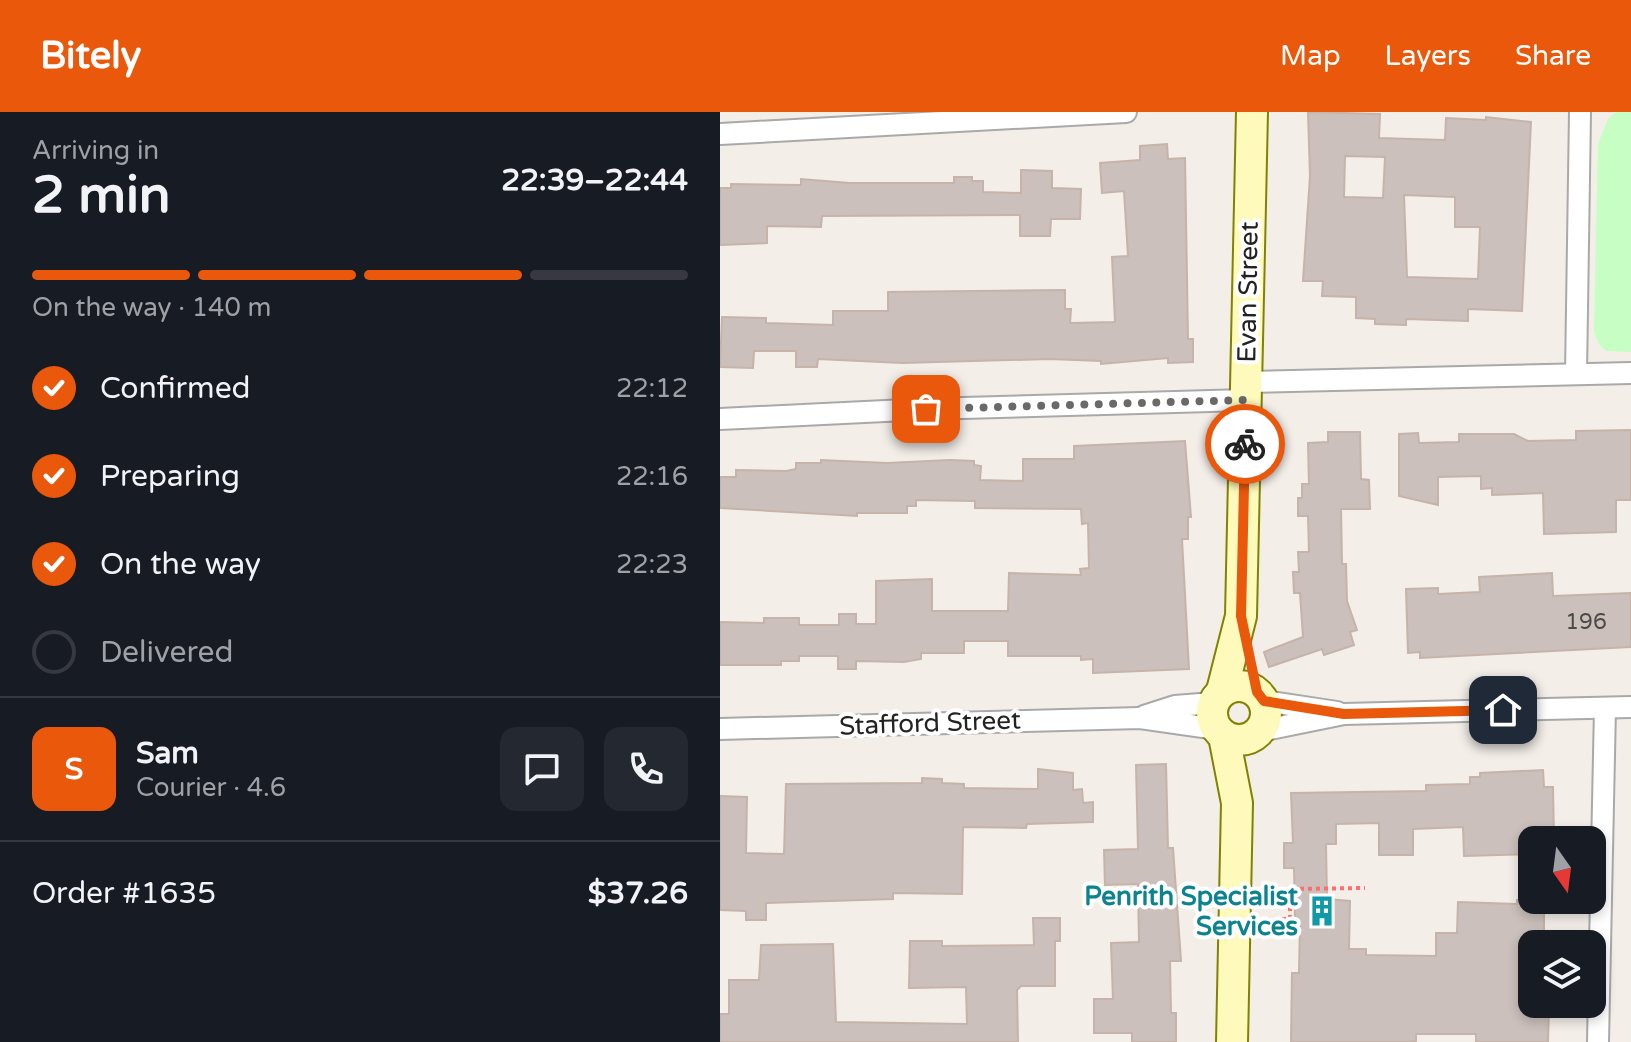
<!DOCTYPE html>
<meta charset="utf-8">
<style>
body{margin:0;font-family:"Varela Round",sans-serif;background:#242831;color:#f1f3f6;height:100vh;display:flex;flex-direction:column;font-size:30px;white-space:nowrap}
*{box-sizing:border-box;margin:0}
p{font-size:26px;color:#9ea1a6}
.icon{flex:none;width:44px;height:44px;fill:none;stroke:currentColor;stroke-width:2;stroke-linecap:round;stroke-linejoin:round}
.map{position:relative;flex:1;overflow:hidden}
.sheet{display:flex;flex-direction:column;background:#171b24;width:720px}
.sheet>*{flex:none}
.needle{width:52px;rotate:166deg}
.buttons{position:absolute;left:798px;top:714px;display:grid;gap:16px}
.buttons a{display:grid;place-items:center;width:88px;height:88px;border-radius:16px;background:#171b24;box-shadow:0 4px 12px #0003;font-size:40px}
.pin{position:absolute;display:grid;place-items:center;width:68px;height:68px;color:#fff;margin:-34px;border-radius:16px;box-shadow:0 4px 12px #0006}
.courier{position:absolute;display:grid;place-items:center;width:80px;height:80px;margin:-40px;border:6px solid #ea580c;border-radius:50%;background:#fff;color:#222;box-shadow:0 2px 10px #0007}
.headline em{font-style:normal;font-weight:800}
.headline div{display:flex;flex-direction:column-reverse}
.headline{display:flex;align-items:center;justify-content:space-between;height:136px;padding:0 32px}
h1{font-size:52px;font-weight:800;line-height:60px}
.bar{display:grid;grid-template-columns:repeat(4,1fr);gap:12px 8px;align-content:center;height:96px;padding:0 32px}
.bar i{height:10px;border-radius:6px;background:#363941}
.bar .selected{background:#ea580c}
.bar p{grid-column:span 4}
.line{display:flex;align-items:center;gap:20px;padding:0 32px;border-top:2px solid #363941}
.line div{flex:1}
.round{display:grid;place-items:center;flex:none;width:84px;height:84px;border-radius:16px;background:#242831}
ol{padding:0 32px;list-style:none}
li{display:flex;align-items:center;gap:24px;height:88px}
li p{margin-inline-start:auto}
li .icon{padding:8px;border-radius:50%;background:#ea580c;color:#fff;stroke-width:4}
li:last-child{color:#9ea1a6}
li i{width:44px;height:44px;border:4px solid #363941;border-radius:50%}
header{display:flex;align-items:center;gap:48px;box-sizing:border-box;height:112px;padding:0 40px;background:#ea580c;color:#fff}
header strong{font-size:38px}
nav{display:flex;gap:44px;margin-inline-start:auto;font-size:28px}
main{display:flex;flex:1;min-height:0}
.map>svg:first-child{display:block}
</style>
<header>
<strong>Bitely</strong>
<nav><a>Map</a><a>Layers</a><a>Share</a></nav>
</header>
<main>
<section class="sheet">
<div class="headline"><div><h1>2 min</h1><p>Arriving in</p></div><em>22:39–22:44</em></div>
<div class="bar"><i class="selected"></i><i class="selected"></i><i class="selected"></i><i></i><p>On the way · 140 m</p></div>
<ol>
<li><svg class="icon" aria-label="check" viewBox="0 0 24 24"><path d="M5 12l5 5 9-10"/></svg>Confirmed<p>22:12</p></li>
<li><svg class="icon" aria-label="check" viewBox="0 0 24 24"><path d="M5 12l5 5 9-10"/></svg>Preparing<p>22:16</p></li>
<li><svg class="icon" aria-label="check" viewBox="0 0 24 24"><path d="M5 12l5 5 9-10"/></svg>On the way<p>22:23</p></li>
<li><i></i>Delivered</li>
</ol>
<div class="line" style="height:144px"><b class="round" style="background:#ea580c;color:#fff">S</b><div><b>Sam</b><p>Courier · 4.6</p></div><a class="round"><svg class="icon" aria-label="chat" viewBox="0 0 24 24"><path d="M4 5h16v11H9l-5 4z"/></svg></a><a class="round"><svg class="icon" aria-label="phone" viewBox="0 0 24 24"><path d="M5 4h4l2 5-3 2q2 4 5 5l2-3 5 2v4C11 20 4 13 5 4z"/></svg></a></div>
<div class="line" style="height:104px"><div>Order #1635</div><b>$37.26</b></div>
</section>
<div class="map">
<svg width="911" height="930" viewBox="0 0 911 930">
<rect width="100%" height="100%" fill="#f3eee8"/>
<!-- park -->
<polygon fill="#c6fec4" points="896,0 911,0 911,240 886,239 879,232 874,220 878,32 888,7"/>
<!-- building -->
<g fill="#cbc0bb" stroke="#c6b3a9" stroke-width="2" fill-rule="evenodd">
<path d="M 588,0 L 660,2 L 659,26 L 725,28 L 726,6 L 766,8 L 766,5 L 811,10 L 802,199 L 748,197 L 748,209 L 686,207 L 686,213 L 655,212 L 655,207 L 636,206 L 636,185 L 602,184 L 603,169 L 583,169 L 590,64 ZM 625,44 L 665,45 L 663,86 L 624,85 ZM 684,83 L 735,85 L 735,115 L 760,115 L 758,167 L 687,165 Z"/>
<polygon points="447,32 448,47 465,46 468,227 473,227 473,250 448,251 448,246 381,252 381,249 329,247 182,251 98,247 97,255 76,255 76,239 34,239 33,256 0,255 2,205 46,206 46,211 113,213 113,199 168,199 168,180 345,178 345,197 351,197 350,211 395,210 392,145 408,144 404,79 382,81 380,51 420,48 420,34"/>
<polygon points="301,58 332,59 332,76 361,77 360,107 331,107 330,124 300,124 300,103 102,104 101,115 47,114 47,131 0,133 0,76 11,76 11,72 81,73 81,67 130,71 234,71 234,65 252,65 252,69 263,69 263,80 301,81"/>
<polygon points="911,318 911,388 896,388 896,420 824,422 823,381 772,383 772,376 761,377 761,364 718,365 718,393 679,384 679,322 698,321 699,331 739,330 739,322 794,322 808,329 856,328 856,319"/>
<polygon points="608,320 640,320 641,367 649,368 650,397 621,397 622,452 626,452 627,489 637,518 630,520 634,533 604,543 602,537 549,555 544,540 583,525 580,481 574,481 573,460 579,460 578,440 589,440 588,404 578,404 578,386 582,386 582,372 589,372 588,331 608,330"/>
<polygon points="465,329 471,405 468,405 468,427 462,427 469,557 373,561 373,547 361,548 361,544 288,544 288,529 244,529 244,541 201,541 201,547 184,550 136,549 136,557 118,557 118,544 79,544 79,549 61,549 61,553 0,553 0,510 44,511 44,506 79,506 79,513 119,513 119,502 136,502 136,512 156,512 156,469 212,467 212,499 288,499 289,461 361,463 360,457 369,456 368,411 362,412 361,397 255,396 255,389 196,388 196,394 187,394 187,401 137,401 137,404 0,396 0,365 16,365 16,358 66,359 76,357 76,351 101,351 101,348 167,351 230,348 254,349 254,353 261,354 260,368 303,369 303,347 354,347 354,334"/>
<polygon points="832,461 833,484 911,481 911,535 700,546 700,540 688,541 686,477 718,476 718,482 760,480 759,465"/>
<polygon points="446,652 448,736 453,736 461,849 450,849 451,901 456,901 456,930 412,930 412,921 374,921 374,887 393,887 391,831 419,830 418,772 385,773 384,738 418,737 416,653"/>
<polygon points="318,657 353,661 353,678 362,677 363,691 373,690 373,710 307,712 306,716 243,715 242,782 173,781 173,787 46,791 46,808 26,808 26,799 0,798 0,684 27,685 26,741 64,742 66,672 202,671 202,666 222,667 222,671 244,672 244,676 318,677"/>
<polygon points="823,658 824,675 833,675 834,728 812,728 812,742 744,744 743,715 693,717 693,743 659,743 659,711 616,712 616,732 606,732 607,787 630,789 629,837 646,837 646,843 716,844 716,821 737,821 738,790 797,792 797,788 824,788 824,832 812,832 812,892 829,892 828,930 756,930 756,922 696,922 696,929 689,930 571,930 572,861 579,861 580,809 575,808 574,756 564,756 564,731 573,731 571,681 706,679 706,673 750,672 750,665 760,665 760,661"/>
<polygon points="313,806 340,806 340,829 335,829 335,874 301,874 297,878 298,930 0,930 0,902 9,902 9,868 39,868 41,833 113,832 116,910 247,912 246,875 189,876 190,829 222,829 222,834 314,833"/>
</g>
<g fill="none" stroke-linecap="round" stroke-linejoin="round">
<!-- street casing -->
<g stroke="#a9a9a9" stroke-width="24">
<g id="street">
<polyline points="0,22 406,0"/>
<polyline points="856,262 860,0"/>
<polyline points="526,270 911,261"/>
<polyline points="0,307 206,297 526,288"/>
<polyline points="544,589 617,600"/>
<polyline points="424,604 455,594 493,591"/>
<polyline points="0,617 420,606 497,617"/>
<polyline points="540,619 624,602 911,595"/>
<polyline points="878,930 885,596"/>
</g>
</g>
<!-- secondary casing -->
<g stroke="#828200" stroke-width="34">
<g id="secondary">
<circle cx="519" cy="601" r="27"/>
<polyline points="502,579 521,504 532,0"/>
<polyline points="504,624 517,691 512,930"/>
</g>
</g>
<!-- path -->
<polyline stroke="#ff6d6e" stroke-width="4" stroke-dasharray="4 4" stroke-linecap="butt" points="546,807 570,807 570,777 645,776"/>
<!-- street -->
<use href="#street" stroke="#fff" stroke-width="20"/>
<!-- secondary -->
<use href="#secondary" stroke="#fefabb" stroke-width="30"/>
</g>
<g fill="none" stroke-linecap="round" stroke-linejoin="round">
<!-- done -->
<polyline stroke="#6b6967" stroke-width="8" stroke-dasharray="0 14.4" points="206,297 526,288 525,332"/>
<!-- route -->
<polyline stroke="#ea580c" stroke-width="10" points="525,332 521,504 537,580 544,589 624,602 783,598"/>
</g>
<!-- icons -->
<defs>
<g id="building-bare" transform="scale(2.4)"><path d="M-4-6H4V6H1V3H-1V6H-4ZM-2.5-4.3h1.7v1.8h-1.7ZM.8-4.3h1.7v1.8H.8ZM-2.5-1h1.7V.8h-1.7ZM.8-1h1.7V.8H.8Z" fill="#0f9aa8" stroke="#fff" stroke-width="2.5" paint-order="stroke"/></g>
</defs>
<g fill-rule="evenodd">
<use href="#building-bare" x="602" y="799"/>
</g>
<g text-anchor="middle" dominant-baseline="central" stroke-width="8" stroke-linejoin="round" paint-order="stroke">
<!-- number labels -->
<g font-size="22" fill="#4c4a48">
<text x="866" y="510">196</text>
</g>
<!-- street labels -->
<g font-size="26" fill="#222" stroke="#fff">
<text transform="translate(528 180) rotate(-89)">Evan Street</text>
<text transform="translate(210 611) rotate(-2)">Stafford Street</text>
</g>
<!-- culture labels -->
<g font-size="26" font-weight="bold" fill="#0d838f" stroke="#fff" text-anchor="end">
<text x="578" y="784">Penrith Specialist<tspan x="578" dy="30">Services</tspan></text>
</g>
</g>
</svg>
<div class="buttons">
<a><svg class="needle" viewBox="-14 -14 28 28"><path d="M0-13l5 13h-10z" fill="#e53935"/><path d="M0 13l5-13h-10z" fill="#9ea1a6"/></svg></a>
<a><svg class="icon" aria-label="layers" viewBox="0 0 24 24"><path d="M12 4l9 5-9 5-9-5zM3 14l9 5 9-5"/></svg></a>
</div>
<div class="pin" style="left:206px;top:297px;background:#ea580c"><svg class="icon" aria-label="bag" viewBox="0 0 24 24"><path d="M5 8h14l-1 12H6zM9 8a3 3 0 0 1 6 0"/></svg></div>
<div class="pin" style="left:783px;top:598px;background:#1f2937"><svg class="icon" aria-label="home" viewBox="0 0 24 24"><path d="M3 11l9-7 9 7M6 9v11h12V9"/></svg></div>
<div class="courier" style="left:525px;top:332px"><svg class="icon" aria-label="bike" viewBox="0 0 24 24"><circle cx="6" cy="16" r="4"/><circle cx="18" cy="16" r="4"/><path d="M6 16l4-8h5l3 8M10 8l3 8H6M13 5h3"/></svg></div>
</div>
</main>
